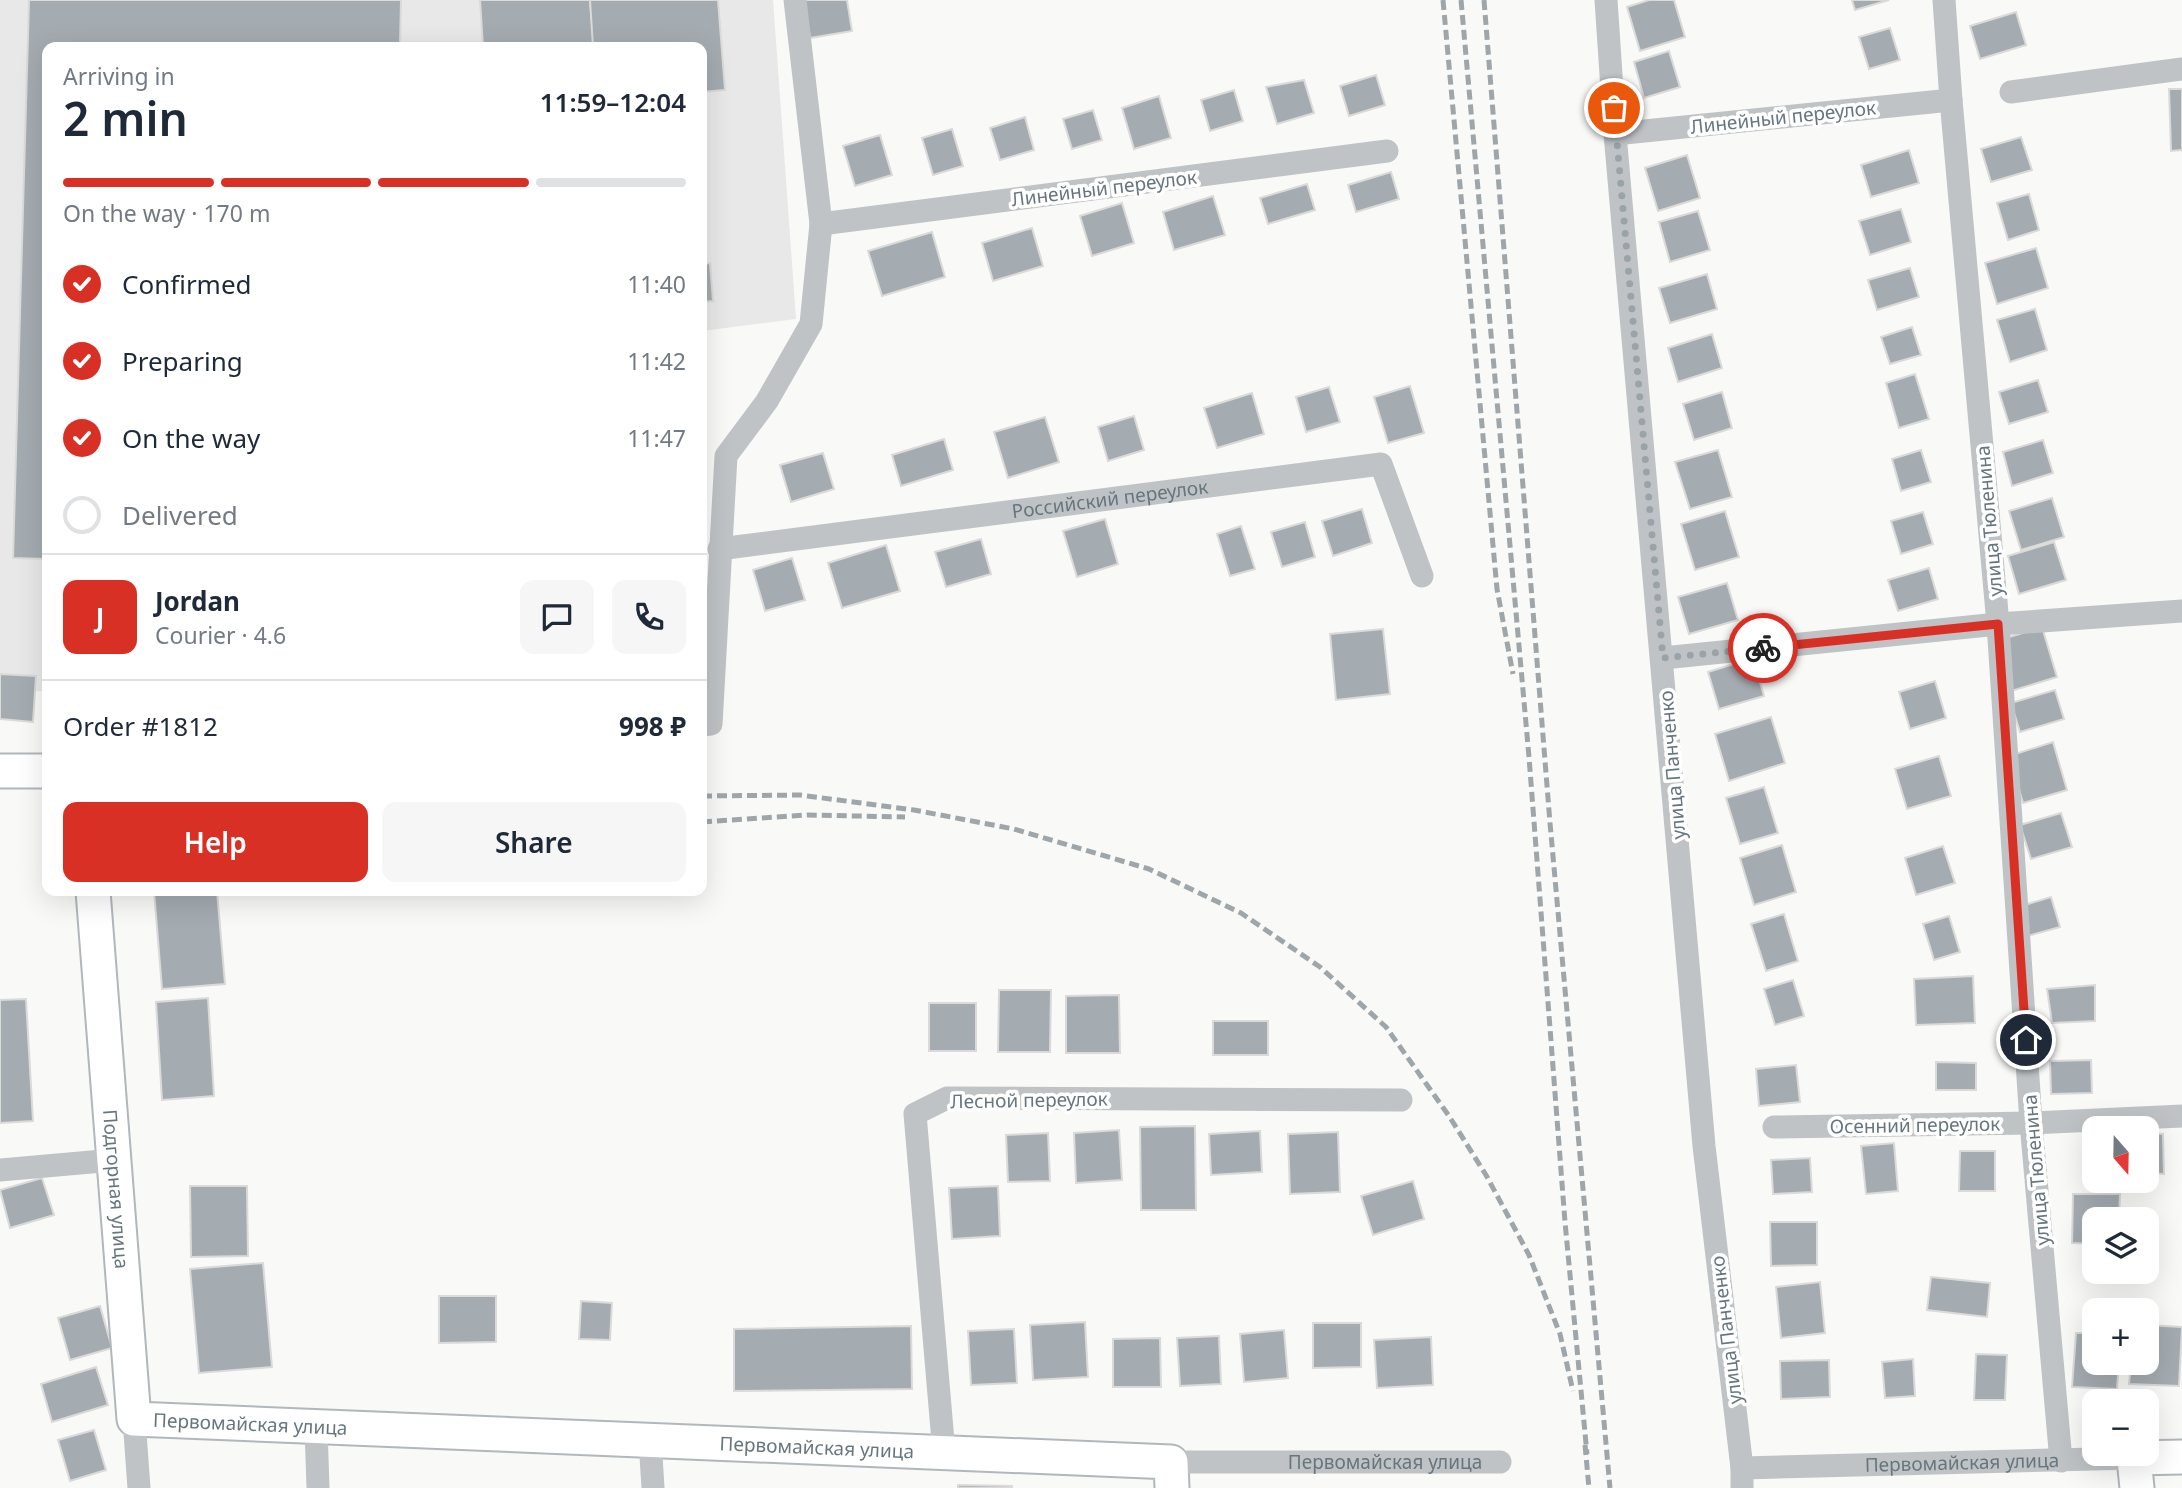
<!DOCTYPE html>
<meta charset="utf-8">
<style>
body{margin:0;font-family:"Noto Sans",sans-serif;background:#f6f6f7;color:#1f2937;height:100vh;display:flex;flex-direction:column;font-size:26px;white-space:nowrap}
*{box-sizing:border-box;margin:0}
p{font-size:23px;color:#747a83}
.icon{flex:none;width:38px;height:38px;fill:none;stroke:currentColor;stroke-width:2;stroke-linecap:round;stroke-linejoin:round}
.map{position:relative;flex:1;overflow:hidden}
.side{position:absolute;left:42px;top:42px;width:665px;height:854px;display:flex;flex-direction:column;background:#fff;border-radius:14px;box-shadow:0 7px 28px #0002}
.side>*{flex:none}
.needle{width:46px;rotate:160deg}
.fabs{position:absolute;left:2082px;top:1116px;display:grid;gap:14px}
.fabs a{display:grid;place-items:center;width:77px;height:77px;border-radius:14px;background:#fff;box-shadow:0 7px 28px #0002;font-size:35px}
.pin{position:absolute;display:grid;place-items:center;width:60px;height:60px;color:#fff;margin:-30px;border:4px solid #fff;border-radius:50%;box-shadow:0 2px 7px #0007}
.courier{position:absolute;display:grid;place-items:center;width:70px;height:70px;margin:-35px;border:5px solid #d93025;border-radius:50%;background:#fff;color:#222;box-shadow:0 2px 9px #0007}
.headline em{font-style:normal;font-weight:600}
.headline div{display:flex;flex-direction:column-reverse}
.headline{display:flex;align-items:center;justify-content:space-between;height:119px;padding:0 21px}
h1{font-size:46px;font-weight:600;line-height:52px}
.bar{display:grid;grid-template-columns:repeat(4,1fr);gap:10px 7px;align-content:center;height:84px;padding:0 21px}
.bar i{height:9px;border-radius:5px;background:#e0e1e3}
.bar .current{background:#d93025}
.bar p{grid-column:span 4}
.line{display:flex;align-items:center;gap:18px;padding:0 21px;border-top:2px solid #e0e1e3}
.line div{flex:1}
.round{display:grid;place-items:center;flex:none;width:74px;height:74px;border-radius:14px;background:#f6f6f7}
ol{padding:0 21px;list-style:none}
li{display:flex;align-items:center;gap:21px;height:77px}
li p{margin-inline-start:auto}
li .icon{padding:7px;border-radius:50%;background:#d93025;color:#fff;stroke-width:4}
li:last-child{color:#747a83}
li i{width:38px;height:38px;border:4px solid #e0e1e3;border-radius:50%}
.primary-button{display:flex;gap:14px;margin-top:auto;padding:14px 21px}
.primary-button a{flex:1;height:80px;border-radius:14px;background:#d93025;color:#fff;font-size:28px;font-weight:600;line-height:80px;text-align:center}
.primary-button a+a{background:#f6f6f7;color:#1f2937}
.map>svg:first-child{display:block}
</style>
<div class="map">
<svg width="2182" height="1488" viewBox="0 0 2182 1488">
<rect width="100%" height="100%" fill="#f9f9f7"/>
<!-- built -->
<polygon fill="#e7e8e7" points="0,0 773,0 796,319 702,331 702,47 47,47 47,691 0,692"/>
<!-- building -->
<g fill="#a4acb1" stroke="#dbdad9" stroke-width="2">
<polygon points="29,0 401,0 400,47 47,47 47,559 13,558"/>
<polygon points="480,0 590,0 594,47 483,47"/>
<polygon points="590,0 718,0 725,90 702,92 702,47 593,47"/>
<polygon points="804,0 847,0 852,31 810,38"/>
<polygon points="1649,0 1674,0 1685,37 1640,51 1627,7"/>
<polygon points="1852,0 1889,0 1855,10"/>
<polygon points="2016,12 2026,45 1980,59 1970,26"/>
<polygon points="1890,28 1900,60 1869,69 1859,37"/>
<polygon points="1669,51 1680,87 1644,98 1634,62"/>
<polygon points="1376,75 1385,105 1349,116 1340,86"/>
<polygon points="1304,80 1314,113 1277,124 1266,87"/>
<polygon points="2169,89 2182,89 2182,150 2171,151"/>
<polygon points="1234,90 1243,121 1210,131 1201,100"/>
<polygon points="1159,96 1171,138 1134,149 1122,108"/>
<polygon points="1093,110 1102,140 1072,149 1063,119"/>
<polygon points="1025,117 1034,150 1000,160 990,128"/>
<polygon points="952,129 963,166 933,175 922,138"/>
<polygon points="880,135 892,175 855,186 843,146"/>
<polygon points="2021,137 2032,170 1991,182 1981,149"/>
<polygon points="1909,150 1919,183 1871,197 1861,165"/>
<polygon points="1687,155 1700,198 1658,211 1645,168"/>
<polygon points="1391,172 1399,199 1356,212 1348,185"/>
<polygon points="1307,184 1315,210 1268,224 1260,198"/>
<polygon points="2029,194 2039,230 2008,240 1997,203"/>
<polygon points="1213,196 1225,235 1174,250 1163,212"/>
<polygon points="1122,203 1134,243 1092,256 1080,216"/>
<polygon points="1901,209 1911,242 1870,255 1859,221"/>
<polygon points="1698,211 1710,250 1670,262 1659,222"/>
<polygon points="1032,228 1043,266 993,281 982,243"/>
<polygon points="932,232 945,277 882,296 868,251"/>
<polygon points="2036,248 2048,288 1997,304 1985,263"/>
<polygon points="710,263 713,301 702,302 702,264"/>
<polygon points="1910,268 1919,297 1877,310 1868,280"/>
<polygon points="1707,274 1717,309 1670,323 1659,288"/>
<polygon points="2035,309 2047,350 2010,362 1997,320"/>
<polygon points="1912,327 1921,355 1890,364 1881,337"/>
<polygon points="1712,334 1722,368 1678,382 1668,348"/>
<polygon points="1915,374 1929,419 1899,428 1886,383"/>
<polygon points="2038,380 2048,412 2009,424 1999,392"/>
<polygon points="1410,386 1424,433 1388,443 1374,397"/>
<polygon points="1329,387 1340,422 1306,432 1296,397"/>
<polygon points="1722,392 1732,428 1694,440 1683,404"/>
<polygon points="1252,393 1264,434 1217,448 1204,408"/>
<polygon points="1134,416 1144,450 1108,461 1098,427"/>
<polygon points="1045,417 1059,462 1008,478 994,432"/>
<polygon points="944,439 953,470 901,486 892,455"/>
<polygon points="2043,440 2053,473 2012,486 2003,452"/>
<polygon points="1718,450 1732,497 1690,509 1675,462"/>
<polygon points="1921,450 1931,482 1901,491 1892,459"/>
<polygon points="823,453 834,489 791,502 780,465"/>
<polygon points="2052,498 2064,537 2021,550 2009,511"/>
<polygon points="1362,509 1372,543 1333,556 1322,521"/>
<polygon points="1725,511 1739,557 1695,570 1681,524"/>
<polygon points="1923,512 1933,544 1901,554 1891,521"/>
<polygon points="1105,519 1118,564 1077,577 1063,531"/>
<polygon points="1305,522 1315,557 1282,567 1271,532"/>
<polygon points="1241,526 1255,569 1230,576 1217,534"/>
<polygon points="981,539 991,574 946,587 935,552"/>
<polygon points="2054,542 2066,580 2019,594 2008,556"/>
<polygon points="886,545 900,591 842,608 828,563"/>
<polygon points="792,558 805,600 765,611 753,570"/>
<polygon points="1929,568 1938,599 1898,611 1888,580"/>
<polygon points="1727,583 1738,620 1689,634 1678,597"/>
<polygon points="2042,627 2057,677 2008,692 1993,642"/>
<polygon points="1383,629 1390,694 1336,700 1330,634"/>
<polygon points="1753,658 1764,696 1719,709 1708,672"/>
<polygon points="0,674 36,676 33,722 0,719"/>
<polygon points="1935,681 1946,718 1910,729 1899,692"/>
<polygon points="2055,690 2064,719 2020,732 2011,703"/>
<polygon points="1771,717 1785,763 1729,781 1715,734"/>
<polygon points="2053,742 2067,790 2023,803 2009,756"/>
<polygon points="1939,756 1951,796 1907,809 1895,769"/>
<polygon points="1764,787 1778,833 1740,844 1726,798"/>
<polygon points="2061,813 2072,847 2031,859 2020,825"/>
<polygon points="1782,845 1796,892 1754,905 1740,858"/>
<polygon points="1943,846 1955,883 1916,895 1905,858"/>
<polygon points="154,891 217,891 225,984 162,989"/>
<polygon points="2051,897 2060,927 2017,939 2008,910"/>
<polygon points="1784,914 1798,961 1766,971 1751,924"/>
<polygon points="1949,916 1960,952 1934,960 1923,924"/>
<polygon points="1973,976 1975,1023 1916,1025 1914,979"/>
<polygon points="1793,980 1804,1016 1775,1025 1764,989"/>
<polygon points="2095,985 2095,1021 2052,1023 2047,989"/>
<polygon points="999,990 1051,990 1050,1052 998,1052"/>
<polygon points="1119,995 1120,1053 1066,1053 1066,996"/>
<polygon points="208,998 214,1096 162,1100 156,1002"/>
<polygon points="26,999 33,1121 0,1123 0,1000"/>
<rect x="929" y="1003" width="47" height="48"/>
<rect x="1213" y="1021" width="55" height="34"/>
<polygon points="2091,1060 2092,1093 2051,1094 2050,1061"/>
<polygon points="1936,1062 1976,1063 1976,1090 1936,1090"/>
<polygon points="1796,1065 1800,1102 1759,1106 1756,1069"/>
<polygon points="1195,1126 1196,1210 1141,1210 1140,1127"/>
<polygon points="1119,1130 1122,1180 1076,1183 1074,1133"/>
<polygon points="1260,1131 1262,1172 1211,1175 1209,1134"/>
<polygon points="1338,1132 1340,1192 1290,1194 1288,1134"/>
<polygon points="1048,1133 1050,1181 1008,1182 1006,1135"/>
<polygon points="2147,1133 2163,1134 2164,1174 2147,1173"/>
<polygon points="1894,1143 1898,1191 1866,1194 1861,1146"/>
<polygon points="1960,1151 1995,1151 1995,1191 1959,1191"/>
<polygon points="1810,1158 1812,1192 1773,1194 1771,1160"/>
<polygon points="42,1178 54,1215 10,1228 0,1190"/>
<polygon points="1413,1181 1424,1219 1373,1235 1361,1196"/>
<polygon points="190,1186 247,1186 248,1256 191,1257"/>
<polygon points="998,1186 1000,1236 952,1239 949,1188"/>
<polygon points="2073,1194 2120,1194 2119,1220 2095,1220 2095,1244 2072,1243"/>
<polygon points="1770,1222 1817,1222 1817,1265 1771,1266"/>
<polygon points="263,1263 272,1367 199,1373 190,1269"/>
<polygon points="1931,1277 1990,1283 1987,1317 1927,1310"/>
<polygon points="1820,1282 1825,1333 1781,1338 1776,1287"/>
<polygon points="439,1296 496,1296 496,1342 439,1343"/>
<polygon points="581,1301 612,1303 610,1340 579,1339"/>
<polygon points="100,1306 112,1348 70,1360 58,1318"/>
<polygon points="1085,1322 1088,1377 1033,1380 1030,1325"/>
<polygon points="1313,1323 1361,1323 1361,1367 1313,1368"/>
<polygon points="2147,1325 2182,1327 2179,1386 2129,1384 2131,1363 2147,1363"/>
<polygon points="911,1326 912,1389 734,1391 734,1329"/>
<polygon points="1014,1329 1017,1383 971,1385 968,1331"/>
<polygon points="1284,1330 1288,1378 1244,1382 1240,1334"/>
<polygon points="2076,1333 2095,1333 2095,1363 2119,1363 2117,1389 2072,1387"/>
<polygon points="1219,1336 1221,1384 1180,1386 1177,1338"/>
<polygon points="1431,1337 1433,1385 1377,1388 1374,1340"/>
<polygon points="1160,1338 1161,1387 1113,1387 1113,1339"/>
<polygon points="1976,1354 2007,1355 2005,1400 1974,1400"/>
<polygon points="1913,1359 1915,1396 1885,1398 1882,1362"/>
<polygon points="1829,1360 1830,1397 1781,1399 1780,1361"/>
<polygon points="96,1367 108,1405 52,1422 41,1384"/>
<polygon points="94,1430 106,1470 70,1481 58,1440"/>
<polygon points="958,1485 1012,1486 1012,1488 958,1488"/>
</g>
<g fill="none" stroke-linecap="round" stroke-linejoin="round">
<!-- secondary casing -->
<g stroke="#b1b7bb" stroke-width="37">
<g id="secondary">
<polyline points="0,771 47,771"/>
<path id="s4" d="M 93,891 L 134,1419 L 1171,1462 L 1172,1488"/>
<polyline points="2137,1488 2134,1458 2182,1457"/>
</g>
</g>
<!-- street -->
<g stroke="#bfc3c6" stroke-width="23">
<polyline points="1606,0 1615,134 1704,1146 1742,1468 1742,1488"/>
<polyline points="1944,0 1951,100 1998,624 2031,1123 2061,1461"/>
<polyline points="2011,92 2182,69"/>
<polyline points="1615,134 1951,100"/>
<polyline points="821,224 1387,151"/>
<path id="s1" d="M 719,549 L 1381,464 L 1422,576"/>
<polyline points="1663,658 1998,624 2182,611"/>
<polyline points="702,725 711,724 726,456 767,401 811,324 821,224 795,0"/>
<polyline points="1774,1127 2031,1123 2182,1116"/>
<polyline points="0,1170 114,1160"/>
<polyline points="134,1419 139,1488"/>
<polyline points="316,1427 318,1488"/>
<polyline points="650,1440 653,1488"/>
<polyline points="944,1453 915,1114 947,1098 1401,1100"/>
<path id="s2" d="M 1171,1462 L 1500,1462"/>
<path id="s3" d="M 1742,1468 L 2134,1458"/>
</g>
<!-- secondary -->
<use href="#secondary" stroke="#fff" stroke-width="33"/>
<!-- rail -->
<g stroke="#9fa6aa" stroke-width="5" stroke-dasharray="10 5" stroke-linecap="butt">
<polyline points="1443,0 1497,589 1513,674"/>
<polyline points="1461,0 1529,757 1565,1222 1587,1454"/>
<polyline points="1484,0 1550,823 1610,1488"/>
<polyline points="702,796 800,795 914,810 1014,829 1149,869 1241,913 1320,967 1386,1027 1449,1116 1486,1175 1529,1255 1560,1334 1573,1391"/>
<polyline points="702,822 807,815 905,817"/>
<polyline points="1585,1445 1589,1488"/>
</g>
</g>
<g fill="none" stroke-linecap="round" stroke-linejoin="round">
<!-- done -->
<polyline stroke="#9aa4a8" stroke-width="7" stroke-dasharray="0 12.6" points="1614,108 1663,658 1763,648"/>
<!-- route -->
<polyline stroke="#d93025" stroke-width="9" points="1763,648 1998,624 2026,1040"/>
</g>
<g text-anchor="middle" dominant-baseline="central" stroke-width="7" stroke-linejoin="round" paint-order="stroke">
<!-- street labels -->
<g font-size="19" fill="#67767e" stroke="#fff">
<text transform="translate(1783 117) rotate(-6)">Линейный переулок</text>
<text transform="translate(1104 188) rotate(-7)">Линейный переулок</text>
<text stroke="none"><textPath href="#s1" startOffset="394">Российский переулок</textPath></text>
<text transform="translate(1989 521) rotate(-95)">улица Тюленина</text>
<text transform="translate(1672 765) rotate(-95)">улица Панченко</text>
<text transform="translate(1029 1100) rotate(-1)">Лесной переулок</text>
<text transform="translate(1915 1125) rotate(-1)">Осенний переулок</text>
<text transform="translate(2036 1170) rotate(-95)">улица Тюленина</text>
<text stroke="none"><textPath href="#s4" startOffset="299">Подгорная улица</textPath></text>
<text transform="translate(1726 1330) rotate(-97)">улица Панченко</text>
<text stroke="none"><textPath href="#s4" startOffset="646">Первомайская улица</textPath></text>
<text stroke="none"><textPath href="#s4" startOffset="1213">Первомайская улица</textPath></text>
<text stroke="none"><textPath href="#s2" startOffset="214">Первомайская улица</textPath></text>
<text stroke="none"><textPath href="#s3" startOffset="220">Первомайская улица</textPath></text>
</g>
</g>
</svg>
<div class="fabs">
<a><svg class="needle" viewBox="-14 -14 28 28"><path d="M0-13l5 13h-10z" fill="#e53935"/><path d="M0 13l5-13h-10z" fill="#747a83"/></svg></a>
<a><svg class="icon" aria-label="layers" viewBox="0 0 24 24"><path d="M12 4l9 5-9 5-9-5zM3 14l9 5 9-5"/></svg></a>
<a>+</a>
<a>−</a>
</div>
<div class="pin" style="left:1614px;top:108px;background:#ea580c"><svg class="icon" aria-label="bag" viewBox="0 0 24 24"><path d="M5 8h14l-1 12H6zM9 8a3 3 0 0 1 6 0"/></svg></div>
<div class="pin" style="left:2026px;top:1040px;background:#1f2937"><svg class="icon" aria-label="home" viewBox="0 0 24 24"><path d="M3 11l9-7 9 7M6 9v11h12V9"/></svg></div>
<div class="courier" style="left:1763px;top:648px"><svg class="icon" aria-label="bike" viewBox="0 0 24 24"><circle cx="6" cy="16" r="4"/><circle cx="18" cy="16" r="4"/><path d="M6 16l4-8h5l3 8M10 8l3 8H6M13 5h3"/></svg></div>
<section class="side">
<div class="headline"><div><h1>2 min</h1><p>Arriving in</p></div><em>11:59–12:04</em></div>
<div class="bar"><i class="current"></i><i class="current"></i><i class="current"></i><i></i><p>On the way · 170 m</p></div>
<ol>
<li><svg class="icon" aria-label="check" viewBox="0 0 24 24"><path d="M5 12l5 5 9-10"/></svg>Confirmed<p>11:40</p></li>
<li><svg class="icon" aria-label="check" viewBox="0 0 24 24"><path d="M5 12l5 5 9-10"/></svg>Preparing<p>11:42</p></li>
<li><svg class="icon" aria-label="check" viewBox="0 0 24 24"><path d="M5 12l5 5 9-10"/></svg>On the way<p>11:47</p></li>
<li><i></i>Delivered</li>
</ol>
<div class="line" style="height:126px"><b class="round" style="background:#d93025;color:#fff">J</b><div><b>Jordan</b><p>Courier · 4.6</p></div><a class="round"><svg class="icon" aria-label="chat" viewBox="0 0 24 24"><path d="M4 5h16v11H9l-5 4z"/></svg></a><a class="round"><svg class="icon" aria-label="phone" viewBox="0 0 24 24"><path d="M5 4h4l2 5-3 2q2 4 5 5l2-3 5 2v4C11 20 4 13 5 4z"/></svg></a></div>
<div class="line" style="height:91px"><div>Order #1812</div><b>998 ₽</b></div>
<div class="primary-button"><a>Help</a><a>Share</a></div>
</section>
</div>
